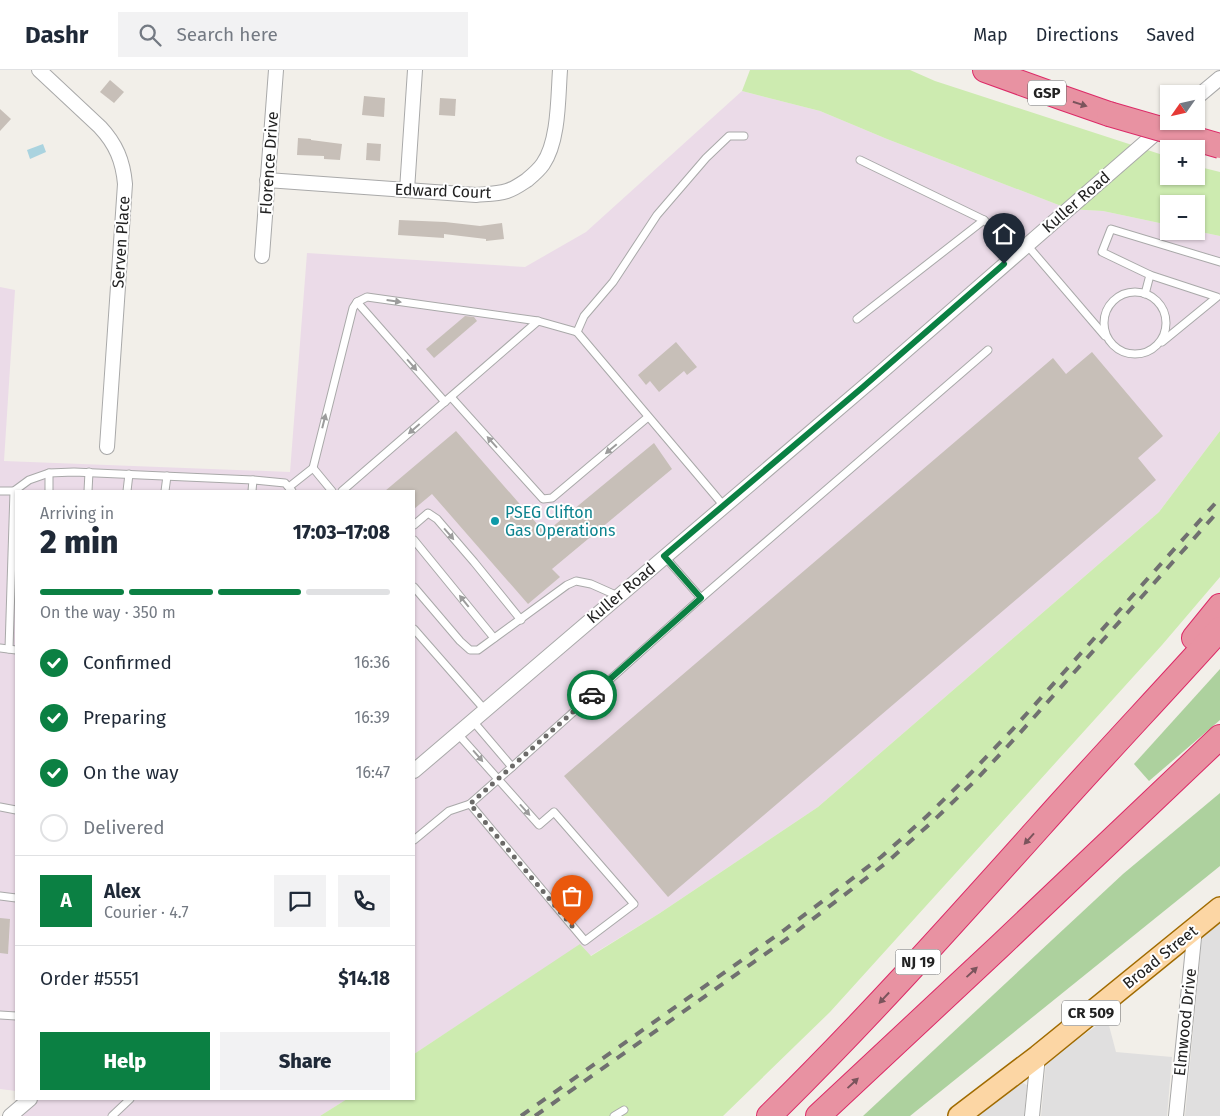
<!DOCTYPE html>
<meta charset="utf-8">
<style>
body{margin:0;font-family:"Fira Sans",sans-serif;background:#f2f2f3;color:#1f2937;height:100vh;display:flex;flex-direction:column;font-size:19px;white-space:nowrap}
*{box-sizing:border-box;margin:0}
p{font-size:16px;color:#747a83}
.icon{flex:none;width:28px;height:28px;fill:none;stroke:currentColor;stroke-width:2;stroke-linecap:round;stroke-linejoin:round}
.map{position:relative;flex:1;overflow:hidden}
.panel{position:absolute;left:15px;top:420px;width:400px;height:610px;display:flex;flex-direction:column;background:#fff;border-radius:0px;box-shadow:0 1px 4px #0004}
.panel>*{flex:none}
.needle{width:32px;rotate:236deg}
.fabs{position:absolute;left:1160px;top:15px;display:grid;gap:10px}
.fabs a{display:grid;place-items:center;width:45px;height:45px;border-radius:0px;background:#fff;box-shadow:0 1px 4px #0004;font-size:25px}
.pin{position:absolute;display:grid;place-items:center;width:42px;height:42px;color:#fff;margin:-51px -21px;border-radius:50% 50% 50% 0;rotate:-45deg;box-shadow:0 0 5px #0007}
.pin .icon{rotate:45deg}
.courier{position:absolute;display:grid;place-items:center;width:50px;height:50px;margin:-25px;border:4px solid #0b8043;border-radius:50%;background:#fff;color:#222;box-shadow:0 1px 6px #0007}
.overview em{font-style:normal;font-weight:800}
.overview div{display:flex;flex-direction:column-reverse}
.overview{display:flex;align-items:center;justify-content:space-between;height:85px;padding:0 25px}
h1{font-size:32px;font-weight:800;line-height:38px}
.bar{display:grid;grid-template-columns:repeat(4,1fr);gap:8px 5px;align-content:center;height:60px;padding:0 25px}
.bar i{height:6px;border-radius:4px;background:#e0e1e3}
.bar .current{background:#0b8043}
.bar p{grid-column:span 4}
.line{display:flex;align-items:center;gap:12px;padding:0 25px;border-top:1px solid #e0e1e3}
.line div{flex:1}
.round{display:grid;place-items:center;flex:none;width:52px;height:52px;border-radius:0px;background:#f2f2f3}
ol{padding:0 25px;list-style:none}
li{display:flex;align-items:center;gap:15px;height:55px}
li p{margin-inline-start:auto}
li .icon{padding:5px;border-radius:50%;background:#0b8043;color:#fff;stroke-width:4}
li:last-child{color:#747a83}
li i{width:28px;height:28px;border:2px solid #e0e1e3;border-radius:50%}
.primary-button{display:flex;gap:10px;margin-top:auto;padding:10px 25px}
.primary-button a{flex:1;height:58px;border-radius:0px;background:#0b8043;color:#fff;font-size:20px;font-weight:800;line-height:58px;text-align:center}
.primary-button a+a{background:#f2f2f3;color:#1f2937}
header{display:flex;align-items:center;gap:30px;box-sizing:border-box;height:70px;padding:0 25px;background:#fff;border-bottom:1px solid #e0e1e3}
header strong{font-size:24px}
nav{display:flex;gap:28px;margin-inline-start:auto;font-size:18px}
.search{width:350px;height:45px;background:#f2f2f3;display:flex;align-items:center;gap:12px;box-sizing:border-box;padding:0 18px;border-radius:0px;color:#747a83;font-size:19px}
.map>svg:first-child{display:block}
</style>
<header>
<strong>Dashr</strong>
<div class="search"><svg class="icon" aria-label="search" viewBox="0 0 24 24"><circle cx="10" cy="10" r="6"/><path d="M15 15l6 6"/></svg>Search here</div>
<nav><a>Map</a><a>Directions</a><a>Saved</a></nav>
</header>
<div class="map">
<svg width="1220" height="1046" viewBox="0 0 1220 1046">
<rect width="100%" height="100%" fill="#f2efe9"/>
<!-- residential -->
<g fill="#e0dfdf">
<polygon points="1220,852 1220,1046 1185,1046 1202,867"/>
<polygon points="1107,948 1116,982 1172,987 1167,1046 1041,1046 1046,992"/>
<polygon points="1019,1011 1027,1015 1024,1046 976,1046"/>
</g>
<!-- industrial -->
<g fill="#ebdbe8">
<polygon points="742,21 820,41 887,69 1069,139 1103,141 1169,155 1169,161 1196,161 1220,166 1220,361 1159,442 818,737 660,843 590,886 580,875 414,984 414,421 16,421 16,1021 0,1019 0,217 15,220 4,391 290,402 307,183 525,197 586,162"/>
<polygon points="31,1029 347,1029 320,1046 12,1046"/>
</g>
<!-- grass -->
<g fill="#cdebb0">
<polygon points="750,0 910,0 935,11 1169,87 1169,106 1196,106 1196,96 1220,102 1220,166 1196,161 1196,134 1169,134 1169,155 1103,141 1069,139 887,69 820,41 742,21"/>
<polygon points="1220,361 1220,507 1162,575 830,942 723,1046 320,1046 347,1029 414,1029 414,984 580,874 591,886 660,843 818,737 1159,442"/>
</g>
<!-- forest -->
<g fill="#add19e">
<polygon points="1220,599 1220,650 1149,711 1134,694"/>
<polygon points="1220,723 1220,796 910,1046 863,1046 1123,804"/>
</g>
<!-- water -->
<polygon fill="#aad3df" points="43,74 46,82 30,89 27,80"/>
<!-- building -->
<g fill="#c7bfb8">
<polygon points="110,10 124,22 114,33 100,22"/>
<polygon points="364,26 385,28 384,47 362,45"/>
<polygon points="440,28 456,29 455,46 439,45"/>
<polygon points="0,39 11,49 0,61"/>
<polygon points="298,68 311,69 311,70 342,74 340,90 324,89 324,86 297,85"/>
<polygon points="367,73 381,74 380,91 366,90"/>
<polygon points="399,150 445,152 480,156 502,153 504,169 486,171 486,169 444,164 444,168 398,165"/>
<polygon points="465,246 474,247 477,251 434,288 426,279"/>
<polygon points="676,272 697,297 687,305 684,301 659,322 650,311 646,315 638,305"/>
<polygon points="1092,282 1163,366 1138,388 1156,410 668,827 564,706 1053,288 1066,304"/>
<polygon points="456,361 545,463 654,373 672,399 552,499 560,507 528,534 432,424 414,439 414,421 385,421"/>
<polygon points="0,848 10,849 8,884 0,883"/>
</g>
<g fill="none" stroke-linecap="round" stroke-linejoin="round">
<!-- lane casing -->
<g stroke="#a9a9a9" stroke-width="9">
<g id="lane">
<polyline points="860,90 984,150 1018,182"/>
<polyline points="1027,175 1105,266"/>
<polyline points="1150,205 1217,227 1162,272"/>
<circle cx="1135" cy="253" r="31"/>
<polyline points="1145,224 1150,205 1102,182 1111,159 1220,192"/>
<polyline points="357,232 445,332"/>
<polyline points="857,249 984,150"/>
<polyline points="577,262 584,246 613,212 657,145 706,88 729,66 744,66"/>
<polyline points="451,327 543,429 552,428 648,347"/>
<polyline points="313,398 332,421"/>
<polyline points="289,417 313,398 353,238 357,232 367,227 538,251"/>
<polyline points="0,421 14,421 29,410 49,403 74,402 253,410"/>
<polyline points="49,421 49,403"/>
<polyline points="88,421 89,402"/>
<polyline points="127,421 129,404"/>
<polyline points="165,421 167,406"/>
<polyline points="252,421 253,410 285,413 292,421"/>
<polyline points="342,421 538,251 577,262 724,436"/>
<polyline points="414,455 428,443 437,449 474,492 521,550"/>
<polyline points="414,470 494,568"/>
<polyline points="665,487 701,528 988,280"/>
<polyline points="414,517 460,571 470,580 478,580 567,515 576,511 591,514 618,526"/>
<polyline points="414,559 485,640"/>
<polyline points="0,578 16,580"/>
<polyline points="9,579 14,421"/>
<polyline points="472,650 512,697"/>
<polyline points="457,663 539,755 554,742 634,834 585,871 470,734 512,697 701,528"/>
<polyline points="0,737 16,740"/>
<polyline points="414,770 449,741 470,734"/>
<polyline points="0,826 16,828"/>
<polyline points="0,945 16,946"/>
<polyline points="112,1046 130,1029"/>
<polyline points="614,1046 624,1040"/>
</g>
</g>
<!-- street casing -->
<g stroke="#a9a9a9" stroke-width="16">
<g id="street">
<path d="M 39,0 L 100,57 C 116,74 123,91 125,114 L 107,377"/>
<polyline points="1196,28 1220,8"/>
<path d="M 267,110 L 476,125 C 486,124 497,124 507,121 C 514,119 521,114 527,110 C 533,105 539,100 543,94 C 559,71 558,27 560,0"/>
<polyline points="407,120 415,0"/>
<polyline points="262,186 276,0"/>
<polyline points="414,701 879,304 1164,56"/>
<polyline points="10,1046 30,1029"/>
<polyline points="1032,1046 1038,986"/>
<polyline points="1176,1046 1195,858"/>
</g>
</g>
<!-- primary casing -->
<g stroke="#a06b00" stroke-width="24">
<polyline id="primary" points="959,1046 1038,986 1220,838"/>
</g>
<!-- highway casing -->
<g stroke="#dc2a67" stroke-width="26">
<g id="highway">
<polyline points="985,0 1063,28 1109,44"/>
<polyline points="1194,568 1220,536"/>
<path d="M 769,1046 C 871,946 965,840 1060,734 C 1113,675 1167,618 1220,559"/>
<polyline points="818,1046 1000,876 1220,667"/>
</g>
</g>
<!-- lane -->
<use href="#lane" stroke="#fff" stroke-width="7"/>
<!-- street -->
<use href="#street" stroke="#fff" stroke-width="14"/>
<!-- primary -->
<use href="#primary" stroke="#fcd6a4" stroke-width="21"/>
<!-- highway -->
<use href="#highway" stroke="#e892a2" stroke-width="24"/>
<!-- rail -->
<g stroke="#707070" stroke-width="4" stroke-dasharray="10 10" stroke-linecap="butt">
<polyline points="521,1046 783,861 881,787 927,746 969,705 1013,659 1220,428"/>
<polyline points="535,1046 788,868 886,793 932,752 975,711 1019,664 1214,446"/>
</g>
<!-- highway-bridge casing -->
<g stroke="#dc2a67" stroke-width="26" stroke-linecap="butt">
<polyline id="highway-bridge" points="1109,44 1220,76"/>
</g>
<!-- highway-bridge -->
<use href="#highway-bridge" stroke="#e892a2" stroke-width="24"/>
</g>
<!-- one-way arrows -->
<defs><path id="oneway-solid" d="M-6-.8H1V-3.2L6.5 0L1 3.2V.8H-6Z" transform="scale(1.25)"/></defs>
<g fill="#7b545c">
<use href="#oneway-solid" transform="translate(1080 34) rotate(18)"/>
<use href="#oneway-solid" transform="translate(1029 769) rotate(132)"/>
<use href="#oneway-solid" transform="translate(972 902) rotate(-43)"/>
<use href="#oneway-solid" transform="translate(884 928) rotate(133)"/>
<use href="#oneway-solid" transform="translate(853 1013) rotate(-43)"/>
</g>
<g fill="#9c9c9c">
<use href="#oneway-solid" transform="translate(394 231) rotate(8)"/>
<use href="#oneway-solid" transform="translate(412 295) rotate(49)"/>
<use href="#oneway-solid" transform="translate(324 351) rotate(-76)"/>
<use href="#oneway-solid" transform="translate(414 359) rotate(139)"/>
<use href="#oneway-solid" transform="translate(492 372) rotate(-132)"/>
<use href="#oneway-solid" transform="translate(611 379) rotate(140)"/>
<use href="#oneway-solid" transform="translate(449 464) rotate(49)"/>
<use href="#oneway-solid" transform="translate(464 531) rotate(-129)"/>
<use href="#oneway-solid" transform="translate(478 686) rotate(49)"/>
<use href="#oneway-solid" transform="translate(525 740) rotate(48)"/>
</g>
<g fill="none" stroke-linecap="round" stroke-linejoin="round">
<!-- done -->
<polyline stroke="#6b6a68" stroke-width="5" stroke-dasharray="0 9" points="572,856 470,734 592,625"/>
<!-- route -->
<polyline stroke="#0b8043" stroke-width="6" points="592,625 701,528 664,486 863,317 1004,194"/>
</g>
<!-- markers -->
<circle fill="#0f9aa8" stroke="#fff" stroke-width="2" cx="495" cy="451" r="5"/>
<g text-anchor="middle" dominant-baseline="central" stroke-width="4" stroke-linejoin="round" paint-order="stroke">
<!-- shield labels -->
<g fill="#fff" stroke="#646464" stroke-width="1">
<rect x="1028" y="10.5" width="38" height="25" rx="4"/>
<rect x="895.5" y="879.5" width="45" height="25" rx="4"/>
<rect x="1062" y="930.5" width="58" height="25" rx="4"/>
</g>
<g font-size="15" font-weight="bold" fill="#222">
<text x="1047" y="23">GSP</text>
<text x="918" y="892">NJ 19</text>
<text x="1091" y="943">CR 509</text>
</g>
<!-- street labels -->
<g font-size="16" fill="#222" stroke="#fff">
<text transform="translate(269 93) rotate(-86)">Florence Drive</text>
<text transform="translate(443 121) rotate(2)">Edward Court</text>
<text transform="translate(1076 132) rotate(-41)">Kuller Road</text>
<text transform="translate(121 172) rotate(-86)">Serven Place</text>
<text transform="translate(621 523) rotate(-40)">Kuller Road</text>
<text transform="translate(1160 887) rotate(-39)">Broad Street</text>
<text transform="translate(1185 952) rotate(-84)">Elmwood Drive</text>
</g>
<!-- culture labels -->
<g font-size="16" fill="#0d838f" stroke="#fff" text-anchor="start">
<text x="505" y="442">PSEG Clifton<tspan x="505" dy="18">Gas Operations</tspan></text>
</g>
</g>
</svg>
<div class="fabs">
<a><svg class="needle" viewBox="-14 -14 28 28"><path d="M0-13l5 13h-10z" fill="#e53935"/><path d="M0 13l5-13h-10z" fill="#747a83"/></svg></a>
<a>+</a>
<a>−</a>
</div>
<div class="pin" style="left:572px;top:856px;background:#ea580c"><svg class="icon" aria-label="bag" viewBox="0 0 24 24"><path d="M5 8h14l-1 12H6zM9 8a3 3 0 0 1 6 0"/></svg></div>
<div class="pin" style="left:1004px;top:194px;background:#1f2937"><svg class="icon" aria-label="home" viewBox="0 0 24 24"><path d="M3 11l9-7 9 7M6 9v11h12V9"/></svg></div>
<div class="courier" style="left:592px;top:625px"><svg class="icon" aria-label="car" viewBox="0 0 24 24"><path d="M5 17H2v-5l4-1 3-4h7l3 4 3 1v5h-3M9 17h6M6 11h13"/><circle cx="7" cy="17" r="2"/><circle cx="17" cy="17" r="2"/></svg></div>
<section class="panel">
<div class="overview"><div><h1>2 min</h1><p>Arriving in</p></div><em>17:03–17:08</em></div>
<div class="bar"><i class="current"></i><i class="current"></i><i class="current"></i><i></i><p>On the way · 350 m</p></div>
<ol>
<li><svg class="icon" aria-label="check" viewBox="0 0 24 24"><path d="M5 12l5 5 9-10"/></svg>Confirmed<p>16:36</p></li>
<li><svg class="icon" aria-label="check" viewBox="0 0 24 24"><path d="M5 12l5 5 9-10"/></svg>Preparing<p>16:39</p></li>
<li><svg class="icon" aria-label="check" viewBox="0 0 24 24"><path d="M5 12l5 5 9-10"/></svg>On the way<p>16:47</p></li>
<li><i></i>Delivered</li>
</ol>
<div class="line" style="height:90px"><b class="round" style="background:#0b8043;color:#fff">A</b><div><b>Alex</b><p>Courier · 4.7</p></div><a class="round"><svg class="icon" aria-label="chat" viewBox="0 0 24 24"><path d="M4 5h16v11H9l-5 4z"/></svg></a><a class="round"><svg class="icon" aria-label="phone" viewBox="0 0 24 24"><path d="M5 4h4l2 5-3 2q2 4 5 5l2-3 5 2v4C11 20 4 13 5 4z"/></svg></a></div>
<div class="line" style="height:65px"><div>Order #5551</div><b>$14.18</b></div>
<div class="primary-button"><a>Help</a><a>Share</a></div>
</section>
</div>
